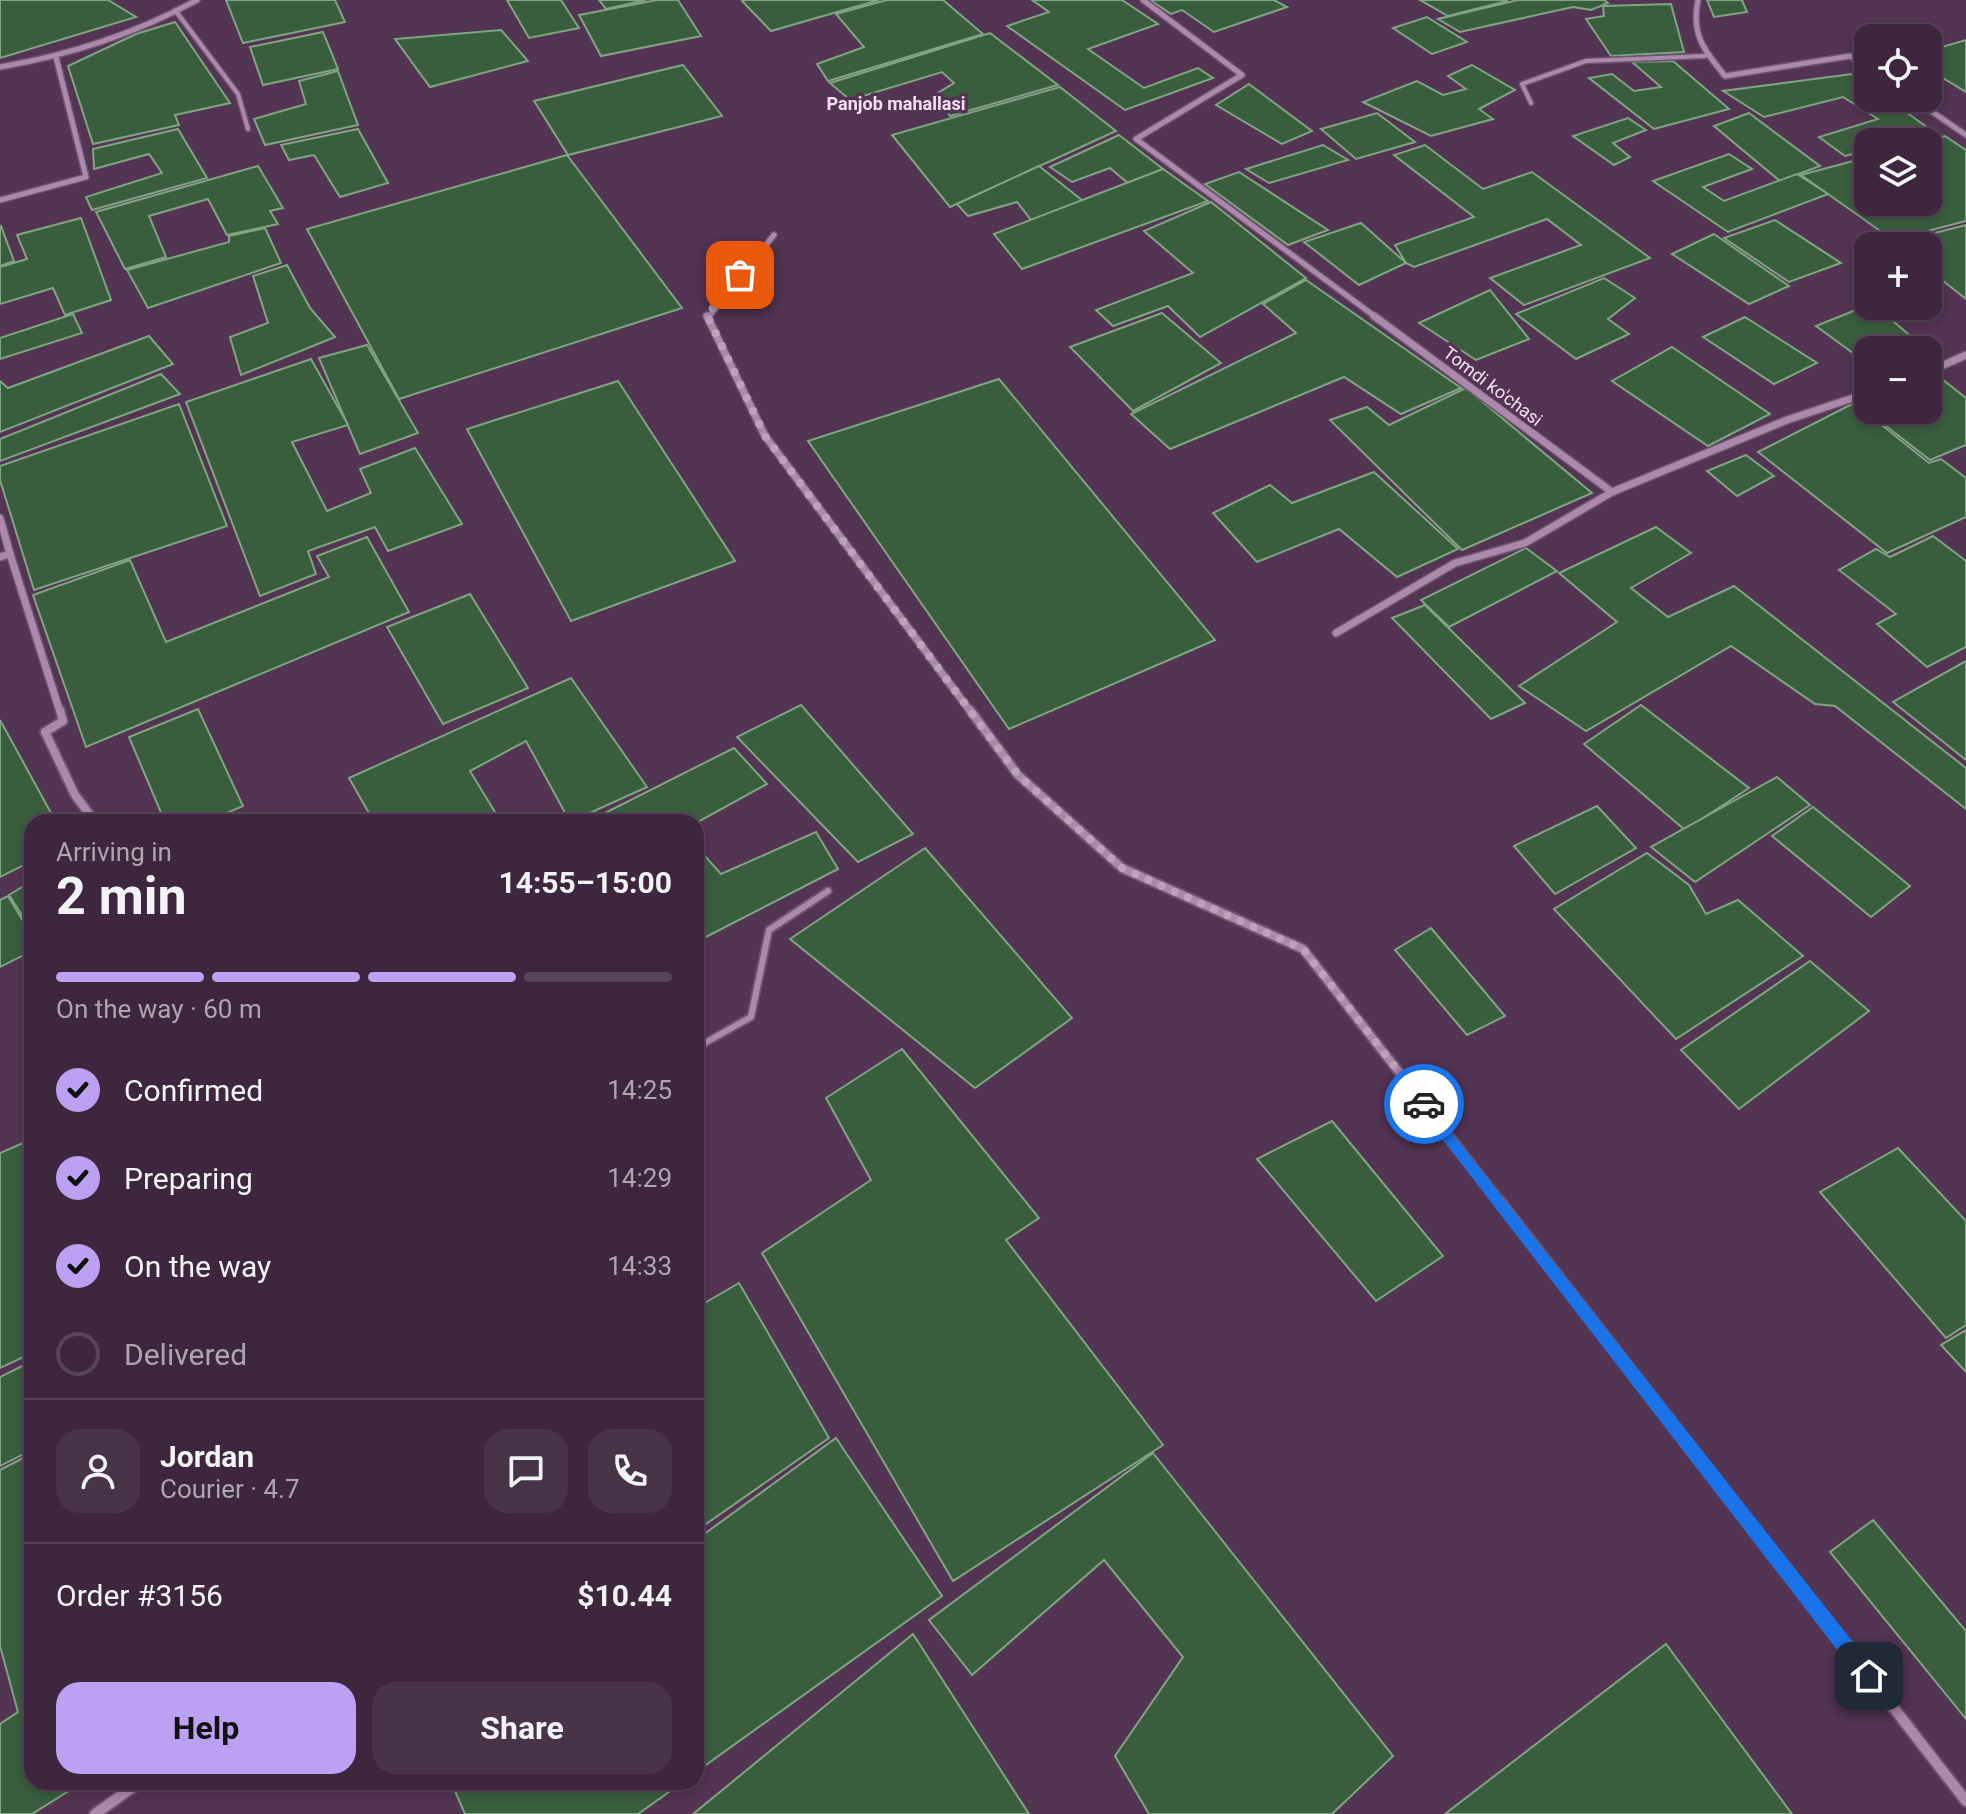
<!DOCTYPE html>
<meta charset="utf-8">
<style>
body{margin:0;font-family:Roboto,sans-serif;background:#493349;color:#f1f3f6;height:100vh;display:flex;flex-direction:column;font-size:30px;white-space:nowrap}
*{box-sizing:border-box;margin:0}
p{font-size:26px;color:#ada5b0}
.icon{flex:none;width:44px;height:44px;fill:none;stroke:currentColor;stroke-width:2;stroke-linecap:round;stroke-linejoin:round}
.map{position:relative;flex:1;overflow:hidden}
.side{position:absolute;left:24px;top:814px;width:680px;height:976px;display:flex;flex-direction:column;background:#3e273e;border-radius:24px;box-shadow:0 4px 12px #0003,0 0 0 2px #574458}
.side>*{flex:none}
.buttons{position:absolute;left:1854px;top:24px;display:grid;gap:16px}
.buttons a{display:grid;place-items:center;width:88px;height:88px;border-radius:16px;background:#3e273e;box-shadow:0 4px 12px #0003,0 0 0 2px #574458;font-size:40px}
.pin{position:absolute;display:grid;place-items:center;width:68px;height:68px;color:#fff;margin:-34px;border-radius:16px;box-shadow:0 4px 12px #0006}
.courier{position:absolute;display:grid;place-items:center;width:80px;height:80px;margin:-40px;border:6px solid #1a73e8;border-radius:50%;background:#fff;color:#222;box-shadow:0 2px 10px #0007}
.head em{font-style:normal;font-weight:700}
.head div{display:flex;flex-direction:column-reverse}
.head{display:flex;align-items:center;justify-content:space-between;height:136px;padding:0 32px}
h1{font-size:52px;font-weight:700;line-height:60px}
.bar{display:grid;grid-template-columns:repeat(4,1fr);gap:12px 8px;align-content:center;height:96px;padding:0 32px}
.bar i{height:10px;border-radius:6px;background:#574458}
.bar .active{background:#bca0f2}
.bar p{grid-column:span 4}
.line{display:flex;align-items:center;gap:20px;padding:0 32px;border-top:2px solid #574458}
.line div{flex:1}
.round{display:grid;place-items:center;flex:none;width:84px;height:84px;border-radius:24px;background:#493349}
ol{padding:0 32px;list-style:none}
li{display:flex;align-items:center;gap:24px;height:88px}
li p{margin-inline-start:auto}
li .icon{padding:8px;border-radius:50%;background:#bca0f2;color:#111;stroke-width:4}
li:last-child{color:#ada5b0}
li i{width:44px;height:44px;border:4px solid #574458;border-radius:50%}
.primary-button{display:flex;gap:16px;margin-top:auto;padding:16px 32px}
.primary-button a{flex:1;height:92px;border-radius:24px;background:#bca0f2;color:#111;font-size:32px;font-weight:700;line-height:92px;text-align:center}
.primary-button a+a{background:#493349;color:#f1f3f6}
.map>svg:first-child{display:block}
</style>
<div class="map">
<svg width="1966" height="1814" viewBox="0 0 1966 1814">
<rect width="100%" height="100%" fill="#533453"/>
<!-- building -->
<g fill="#3a5d3e" stroke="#80a583" stroke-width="2">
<polygon points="0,0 108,0 136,17 0,58"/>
<polygon points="226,0 335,0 345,22 243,43"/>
<polygon points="507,0 561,0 579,28 529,38"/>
<polygon points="599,0 646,0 606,9"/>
<polygon points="657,0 678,0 701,36 601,56 579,15"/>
<polygon points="745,0 879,0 771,31 742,1"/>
<polygon points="887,0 943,0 983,34 828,81 817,64 864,47 836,14"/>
<polygon points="1032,0 1122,0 1158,24 1088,49 1144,88 1198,68 1213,78 1125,110 1007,26 1049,12"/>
<polygon points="1150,0 1274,0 1287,7 1214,32 1182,10 1171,14"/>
<polygon points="1420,0 1507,0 1507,1 1448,16"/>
<polygon points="1518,0 1604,0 1608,3 1591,10 1573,7 1460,32 1438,19"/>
<polygon points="1707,0 1742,0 1747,12 1714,17"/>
<polygon points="1671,4 1684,52 1611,56 1586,19 1604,16 1603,6"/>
<polygon points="1427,17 1467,42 1432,54 1393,28"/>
<polygon points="175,22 230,103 175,115 179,125 93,144 68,66 136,34"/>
<polygon points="501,30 528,61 430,87 395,39"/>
<polygon points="323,32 338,69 263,85 250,47"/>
<polygon points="990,33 1058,85 950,116 936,94 954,83 942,72 850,100 830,83"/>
<polygon points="1966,40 1966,92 1928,69 1928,51"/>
<polygon points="1673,61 1729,109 1654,129 1589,78 1612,74 1634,91 1661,87 1632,62"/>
<polygon points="683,65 722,116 568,155 534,101"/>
<polygon points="1472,65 1515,90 1479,109 1493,119 1431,136 1363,102 1417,81 1443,95 1466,89 1448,76"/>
<polygon points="338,71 358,125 265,145 254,119 306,104 299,81"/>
<polygon points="1852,74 1868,85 1868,98 1886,98 1934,132 1898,142 1868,142 1868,150 1845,156 1819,137 1878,119 1843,97 1764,117 1723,91"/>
<polygon points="1249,84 1312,131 1282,144 1216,105"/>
<polygon points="1060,87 1116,131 950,207 892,135"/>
<polygon points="1377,113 1415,142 1356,159 1321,129"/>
<polygon points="1749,113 1820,166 1780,181 1714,126"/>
<polygon points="1628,118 1646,130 1613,143 1630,157 1614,165 1573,136"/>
<polygon points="178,129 207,178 92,210 86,197 162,173 149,154 94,169 93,149"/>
<polygon points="358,129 388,183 340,197 314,155 289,160 281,145"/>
<polygon points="1119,135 1163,169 1129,184 1110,168 1072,182 1050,167"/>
<polygon points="1945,136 1966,150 1966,221 1893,240 1801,175 1868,157 1868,202 1928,202 1928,142 1922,142"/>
<polygon points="1323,145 1348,160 1269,183 1246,169"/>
<polygon points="1425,145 1483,189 1532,172 1650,258 1524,305 1490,278 1581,245 1547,219 1414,267 1406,263 1395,245 1474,217 1394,155"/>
<polygon points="1729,154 1752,169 1703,187 1724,201 1797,174 1828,194 1728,232 1653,181"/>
<polygon points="567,155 682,308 399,399 307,229"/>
<polygon points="258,166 283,208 270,211 278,224 227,235 208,199 149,216 166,257 125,269 96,212"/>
<polygon points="1039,166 1083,201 1031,220 1017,202 968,216 957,204"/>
<polygon points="1163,169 1208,201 1022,269 994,234"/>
<polygon points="1239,172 1328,230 1288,245 1205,184"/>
<polygon points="1211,202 1306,278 1200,337 1168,306 1113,326 1096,310 1193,273 1144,231"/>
<polygon points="81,218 111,300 65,315 53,288 0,304 0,267 27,259 17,235"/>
<polygon points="1775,220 1841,263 1789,282 1724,238"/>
<polygon points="1361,223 1406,263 1359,285 1304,242"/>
<polygon points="1966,225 1966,299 1928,269 1928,246 1895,243"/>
<polygon points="1,226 14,261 0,266 0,227"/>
<polygon points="265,228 281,263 148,308 127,270 229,242 229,236"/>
<polygon points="1714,234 1789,286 1749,304 1672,254"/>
<polygon points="287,265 310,308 335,337 241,375 230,337 268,323 253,276"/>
<polygon points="1604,278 1635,298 1608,319 1629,334 1576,359 1516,314"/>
<polygon points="1306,280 1461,388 1401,414 1344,377 1170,449 1131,414 1296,333 1263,304"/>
<polygon points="1490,290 1529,339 1476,360 1419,323"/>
<polygon points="1868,305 1875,306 1925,348 1868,350 1868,364 1816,326"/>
<polygon points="1162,313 1221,363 1133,411 1070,347"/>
<polygon points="73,314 82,333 0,359 0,338"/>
<polygon points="1745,317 1817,363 1774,384 1703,337"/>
<polygon points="149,336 173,364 0,432 0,381 8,388"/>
<polygon points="367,345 418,433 360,454 319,358"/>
<polygon points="1672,347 1770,414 1708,446 1612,381"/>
<polygon points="311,359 348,425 292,442 327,511 371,493 360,469 415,448 462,524 388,551 375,527 308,551 316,574 260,596 186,402"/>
<polygon points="161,374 180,394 0,461 0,439"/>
<polygon points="999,379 1215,640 1009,729 808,441"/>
<polygon points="1942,379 1966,398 1966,445 1930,460 1863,408 1928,410 1928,384"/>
<polygon points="618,381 735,561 571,621 467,429"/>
<polygon points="1466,388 1592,493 1462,550 1330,420 1367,407 1389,425"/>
<polygon points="1854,403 1929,463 1941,459 1966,478 1966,517 1887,553 1758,452"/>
<polygon points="179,404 227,526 34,590 0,480 0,466"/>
<polygon points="1746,455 1774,476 1737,496 1707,471"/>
<polygon points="1374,472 1458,549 1397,577 1339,529 1257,562 1213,513 1270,485 1292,503"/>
<polygon points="1656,527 1691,553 1631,588 1668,617 1734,586 1966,768 1966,809 1835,706 1815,704 1731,646 1586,731 1519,686 1617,622 1559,573"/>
<polygon points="1933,536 1966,561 1966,647 1927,667 1877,624 1896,614 1839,570 1876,549 1890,557"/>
<polygon points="367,537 409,612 86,747 33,595 130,560 166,642 329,577 317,556"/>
<polygon points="1526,548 1557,571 1449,627 1421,600"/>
<polygon points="470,594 528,688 443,724 387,627"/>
<polygon points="1425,605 1525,703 1491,719 1392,618"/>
<polygon points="1966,661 1966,760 1893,702"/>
<polygon points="571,678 647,787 570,822 526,741 470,771 501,822 374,822 349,778"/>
<polygon points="801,705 913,834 858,862 737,737"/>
<polygon points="1641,705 1749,788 1685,830 1584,744"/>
<polygon points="198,709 243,806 206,822 165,822 129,737"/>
<polygon points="0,720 56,822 32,822 32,861 0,877"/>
<polygon points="734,748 767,784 696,823 587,822"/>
<polygon points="1777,777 1810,805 1695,882 1651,847"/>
<polygon points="1597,806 1636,848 1555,894 1514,846"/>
<polygon points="1813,807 1910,886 1871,917 1772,836"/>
<polygon points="816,832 838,869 696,942 696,846 721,874"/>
<polygon points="925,848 1072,1018 975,1088 790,939"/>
<polygon points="1647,853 1689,885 1706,914 1738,900 1803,956 1676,1039 1554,909"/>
<polygon points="32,881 32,931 9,895"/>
<polygon points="8,896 32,936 32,951 0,967 0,900"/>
<polygon points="1431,928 1505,1016 1467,1035 1395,950"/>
<polygon points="1810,961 1869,1011 1739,1109 1681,1050"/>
<polygon points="902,1049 1039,1218 1006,1240 1163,1445 953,1581 762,1253 871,1180 826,1098"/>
<polygon points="1332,1121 1443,1256 1376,1301 1257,1159"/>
<polygon points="32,1139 32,1353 0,1368 0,1153"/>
<polygon points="1898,1148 1966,1221 1966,1325 1946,1338 1820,1192"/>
<polygon points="739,1283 829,1438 696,1531 696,1308"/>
<polygon points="1966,1330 1966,1372 1941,1345"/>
<polygon points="32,1361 32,1450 0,1466 0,1377"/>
<polygon points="836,1438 942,1596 696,1772 696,1540"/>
<polygon points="1153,1453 1393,1756 1332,1814 1149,1814 1115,1756 1183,1657 1104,1560 972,1675 929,1620"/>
<polygon points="31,1454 32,1782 83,1782 32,1814 0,1814 0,1724 18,1712 0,1646 0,1470"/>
<polygon points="1873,1520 1966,1631 1966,1719 1830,1552"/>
<polygon points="913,1634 1029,1814 693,1814"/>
<polygon points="1666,1644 1792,1814 1445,1814"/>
<polygon points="451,1782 683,1782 638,1814 465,1814"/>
</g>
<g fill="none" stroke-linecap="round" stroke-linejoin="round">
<!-- service-far1 casing -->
<g stroke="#6c526c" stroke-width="7">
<g id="service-far1">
<polyline points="175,10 238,94 248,129"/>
<polyline points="1531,103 1522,84 1586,61 1705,56"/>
</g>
</g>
<!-- service casing -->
<g stroke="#6c526c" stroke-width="10">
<polyline id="service" points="696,1048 751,1017 769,930 828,891"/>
</g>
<!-- minor-far3 casing -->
<g stroke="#6c526c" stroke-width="8">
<g id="minor-far3">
<polyline points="1143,0 1242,75 1136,139 1377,318"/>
<path d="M 1698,0 C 1691,35 1704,50 1725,76 L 1850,56 L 1868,68"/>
<path d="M 0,67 C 70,55 135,34 197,0"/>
<polyline points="1912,98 1966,135"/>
<polyline points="0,200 86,177 56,57"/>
<polyline points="708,318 774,235"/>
</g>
</g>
<!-- minor-far2 casing -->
<g stroke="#6c526c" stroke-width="10">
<g id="minor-far2">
<polyline points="707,316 765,436 971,712"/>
<polyline points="1374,316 1612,492 1787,420 1868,393"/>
<polyline points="1928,372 1966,355"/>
<polyline points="0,518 10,554 0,557"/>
<polyline points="10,554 60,712"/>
<polyline points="1336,633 1455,563 1525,543 1612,492"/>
</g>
</g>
<!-- minor-far1 casing -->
<g stroke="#6c526c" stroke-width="12">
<g id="minor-far1">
<polyline points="60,710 63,721 45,732 75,795 95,822"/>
<polyline points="970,710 1018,775 1122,868 1303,949 1501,1203"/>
</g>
</g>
<!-- minor casing -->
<g stroke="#6c526c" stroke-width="14">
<g id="minor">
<polyline points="1499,1201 1966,1801"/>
<polyline points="95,1814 140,1782"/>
</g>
</g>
<!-- service-far1 -->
<use href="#service-far1" stroke="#ac89ac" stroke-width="4"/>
<!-- service -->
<use href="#service" stroke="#ac89ac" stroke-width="6"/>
<!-- minor-far3 -->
<use href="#minor-far3" stroke="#ac89ac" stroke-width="5"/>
<!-- minor-far2 -->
<use href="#minor-far2" stroke="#ac89ac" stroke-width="7"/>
<!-- minor-far1 -->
<use href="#minor-far1" stroke="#ac89ac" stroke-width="8"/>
<!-- minor -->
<use href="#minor" stroke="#ac89ac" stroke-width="10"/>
</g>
<!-- route -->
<polygon fill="#1a73e8" points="1424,1098 1875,1670 1875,1682 1862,1682 1419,1109 1417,1104"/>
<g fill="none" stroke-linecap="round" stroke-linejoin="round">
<!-- done -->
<polyline stroke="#bba4ba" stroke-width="8" stroke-dasharray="0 14.4" points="740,275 707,315 765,436 1018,775 1122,868 1303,949 1424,1104"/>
</g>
<g text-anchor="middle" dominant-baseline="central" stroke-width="7" stroke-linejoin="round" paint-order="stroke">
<!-- far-neighbourhood labels -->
<g font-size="18" font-weight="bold" fill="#f3e0f2" stroke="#533453">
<text x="896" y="103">Panjob mahallasi</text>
</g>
<!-- far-street labels -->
<g font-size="18" fill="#f3e0f2" stroke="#533453">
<text transform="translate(1493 386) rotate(37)">Tomdi ko'chasi</text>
</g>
</g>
</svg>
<div class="buttons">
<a><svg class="icon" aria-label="locate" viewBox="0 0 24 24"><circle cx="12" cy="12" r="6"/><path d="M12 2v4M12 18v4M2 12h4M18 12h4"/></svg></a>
<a><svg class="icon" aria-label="layers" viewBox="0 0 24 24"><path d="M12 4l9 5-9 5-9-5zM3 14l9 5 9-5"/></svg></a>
<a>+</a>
<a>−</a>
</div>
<div class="pin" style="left:740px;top:275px;background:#ea580c"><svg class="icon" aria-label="bag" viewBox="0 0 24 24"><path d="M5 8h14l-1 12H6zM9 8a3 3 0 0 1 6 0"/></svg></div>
<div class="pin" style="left:1869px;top:1676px;background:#1f2937"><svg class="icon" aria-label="home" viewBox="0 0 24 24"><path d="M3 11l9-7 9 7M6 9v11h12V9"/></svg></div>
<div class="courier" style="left:1424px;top:1104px"><svg class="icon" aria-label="car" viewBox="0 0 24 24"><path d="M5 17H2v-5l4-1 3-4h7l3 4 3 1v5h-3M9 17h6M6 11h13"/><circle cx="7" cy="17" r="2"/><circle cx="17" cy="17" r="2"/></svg></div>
<section class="side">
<div class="head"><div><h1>2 min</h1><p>Arriving in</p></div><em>14:55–15:00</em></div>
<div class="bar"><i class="active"></i><i class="active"></i><i class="active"></i><i></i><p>On the way · 60 m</p></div>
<ol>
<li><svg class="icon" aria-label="check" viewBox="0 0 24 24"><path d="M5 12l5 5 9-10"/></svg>Confirmed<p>14:25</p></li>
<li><svg class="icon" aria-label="check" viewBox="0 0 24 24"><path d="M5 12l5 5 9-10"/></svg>Preparing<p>14:29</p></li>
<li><svg class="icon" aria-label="check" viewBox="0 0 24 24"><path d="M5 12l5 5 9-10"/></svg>On the way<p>14:33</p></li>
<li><i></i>Delivered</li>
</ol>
<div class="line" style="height:144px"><a class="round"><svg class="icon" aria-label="person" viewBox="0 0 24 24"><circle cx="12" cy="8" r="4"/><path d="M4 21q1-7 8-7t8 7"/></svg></a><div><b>Jordan</b><p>Courier · 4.7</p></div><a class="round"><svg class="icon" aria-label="chat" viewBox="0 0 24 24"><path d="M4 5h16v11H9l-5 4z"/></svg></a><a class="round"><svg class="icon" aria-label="phone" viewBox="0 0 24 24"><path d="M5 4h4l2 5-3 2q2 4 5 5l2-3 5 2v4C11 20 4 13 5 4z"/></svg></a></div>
<div class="line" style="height:104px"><div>Order #3156</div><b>$10.44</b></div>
<div class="primary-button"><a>Help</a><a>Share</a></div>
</section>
</div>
